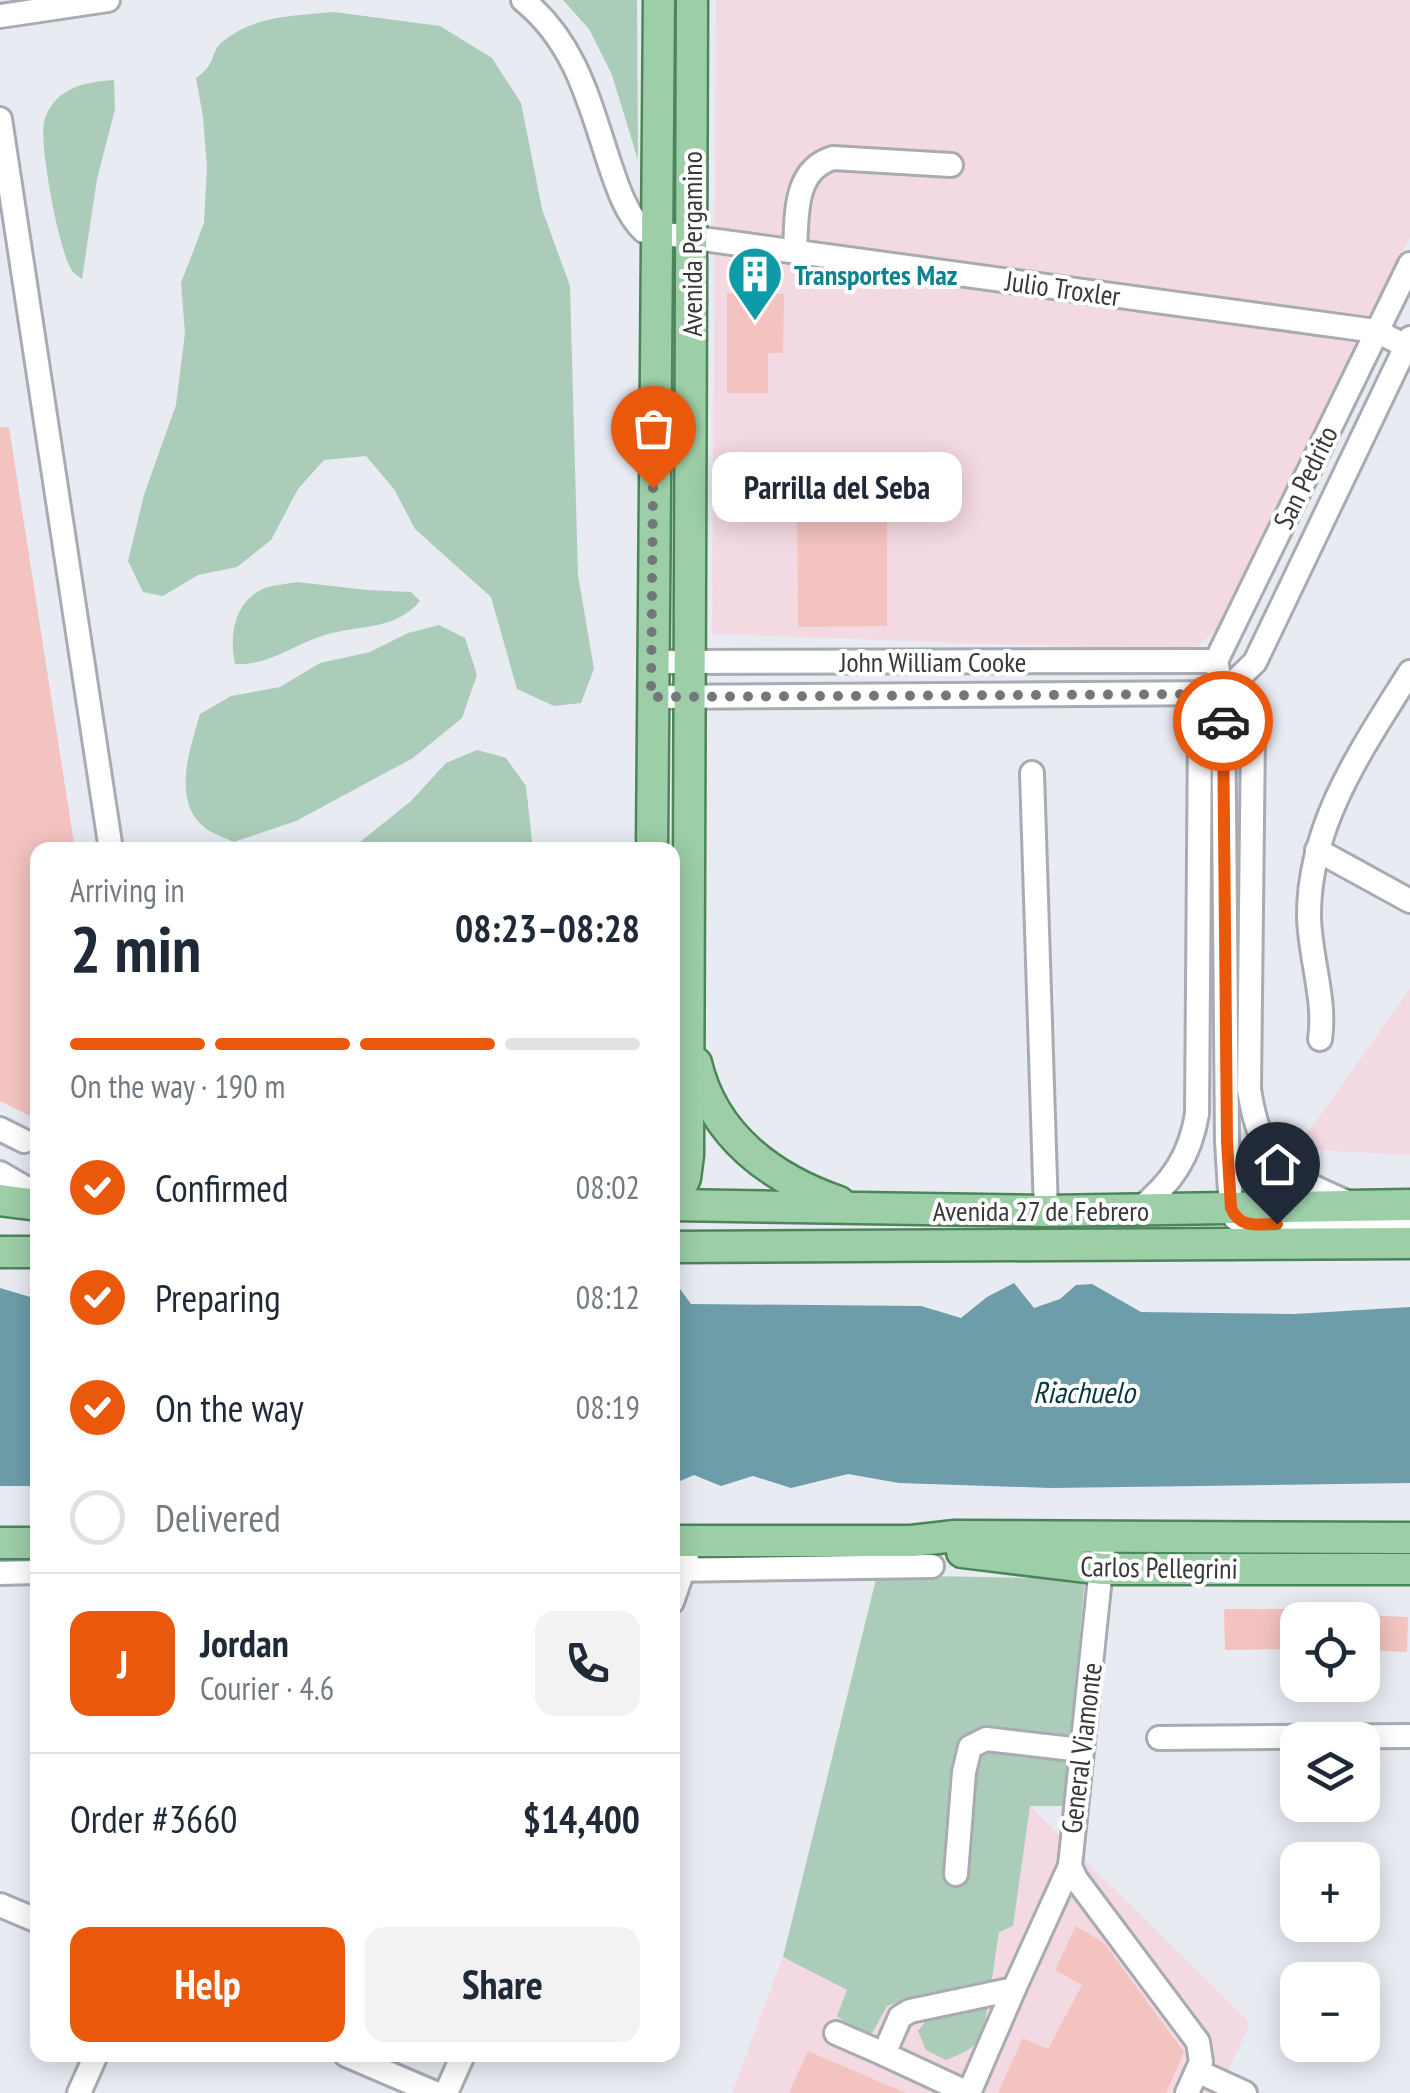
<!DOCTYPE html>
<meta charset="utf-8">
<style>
body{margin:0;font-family:"PT Sans Narrow",sans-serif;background:#f2f2f3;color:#1f2937;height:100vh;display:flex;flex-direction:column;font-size:38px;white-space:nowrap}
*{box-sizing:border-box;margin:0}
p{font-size:32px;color:#747a83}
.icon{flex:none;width:55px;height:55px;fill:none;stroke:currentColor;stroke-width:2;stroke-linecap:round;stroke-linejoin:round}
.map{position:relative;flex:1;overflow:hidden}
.sheet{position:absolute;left:30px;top:842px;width:650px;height:1220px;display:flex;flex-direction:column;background:#fff;border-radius:20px;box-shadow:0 5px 25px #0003}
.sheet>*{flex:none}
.controls{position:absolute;left:1280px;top:1602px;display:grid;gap:20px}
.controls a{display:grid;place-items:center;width:100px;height:100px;border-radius:20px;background:#fff;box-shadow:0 5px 25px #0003;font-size:50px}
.pin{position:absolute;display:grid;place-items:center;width:85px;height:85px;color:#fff;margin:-102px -42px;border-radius:50% 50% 50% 0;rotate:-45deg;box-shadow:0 0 10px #0007}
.pin .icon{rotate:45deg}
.courier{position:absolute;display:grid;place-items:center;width:100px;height:100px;margin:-50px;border:8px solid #ea580c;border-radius:50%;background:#fff;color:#222;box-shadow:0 2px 12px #0007}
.bubble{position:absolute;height:70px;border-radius:20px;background:#fff;box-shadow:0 5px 25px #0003;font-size:32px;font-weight:600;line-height:70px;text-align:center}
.overview em{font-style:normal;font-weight:600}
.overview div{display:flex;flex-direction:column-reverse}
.overview{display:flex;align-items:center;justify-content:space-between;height:170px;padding:0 40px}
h1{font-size:65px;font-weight:600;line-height:75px}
.bar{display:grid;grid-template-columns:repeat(4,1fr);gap:15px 10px;align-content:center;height:120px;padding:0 40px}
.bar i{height:12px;border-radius:8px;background:#e0e1e3}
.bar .current{background:#ea580c}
.bar p{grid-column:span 4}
.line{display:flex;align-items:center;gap:25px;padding:0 40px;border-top:2px solid #e0e1e3}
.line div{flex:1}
.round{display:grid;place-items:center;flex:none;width:105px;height:105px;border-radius:20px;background:#f2f2f3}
ol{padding:0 40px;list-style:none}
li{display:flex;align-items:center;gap:30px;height:110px}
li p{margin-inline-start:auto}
li .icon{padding:10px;border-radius:50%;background:#ea580c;color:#fff;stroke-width:4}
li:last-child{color:#747a83}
li i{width:55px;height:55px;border:5px solid #e0e1e3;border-radius:50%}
.button{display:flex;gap:20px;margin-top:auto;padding:20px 40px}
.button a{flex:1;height:115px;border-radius:20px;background:#ea580c;color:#fff;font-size:40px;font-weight:600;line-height:115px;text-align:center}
.button a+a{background:#f2f2f3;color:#1f2937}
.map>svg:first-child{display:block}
</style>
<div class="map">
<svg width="1410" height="2093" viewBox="0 0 1410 2093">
<rect width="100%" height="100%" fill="#e8ebf2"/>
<!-- industrial -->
<g fill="#f3d9e1">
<polygon points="716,0 1410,0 1410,237 1219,627 1198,646 1171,650 712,634"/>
<polygon points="1410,989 1410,1155 1316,1150 1307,1134"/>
<polygon points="1030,1806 1250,2023 1218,2093 732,2093 783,1957 887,2006 991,1985 999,1932 1013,1926"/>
</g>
<!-- green -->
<g fill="#abccb8">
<polygon points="563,0 637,0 638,160 612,75 589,29"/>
<path d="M 334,12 L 440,26 L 492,58 L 521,103 L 542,209 L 570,286 L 578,575 L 594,669 L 581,703 L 554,706 L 517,689 L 491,597 L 415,529 L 394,489 L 366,456 L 324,460 L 298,489 L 271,540 L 237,567 L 198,575 L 163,596 L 143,592 L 128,561 L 144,495 L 176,405 L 185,333 L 181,283 L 204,223 L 207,167 L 203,117 L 196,78 C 217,64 210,52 222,42 C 255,15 294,16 334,12 Z"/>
<path d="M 114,80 L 115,109 L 97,179 L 82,279 C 77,275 74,274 71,269 C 59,250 37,137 45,118 C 57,87 85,82 114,80 Z"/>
<path d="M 297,582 L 367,590 L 411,592 L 420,601 C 396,629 365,625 332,633 C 298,641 271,666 235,664 C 229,636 234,601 265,588 C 274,585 287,584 297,582 Z"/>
<path d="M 439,625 L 465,638 L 477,675 L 462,718 L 413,758 L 296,821 L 234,842 C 225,838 213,834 205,828 C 171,801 190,749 200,714 L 231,696 L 280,687 L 320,663 L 370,652 L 408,633 Z"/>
<polygon points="477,750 506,758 526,786 533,850 350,850 411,801 446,763"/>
<polygon points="877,1575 1085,1579 1064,1806 1030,1806 1013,1926 999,1932 991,1985 908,1999 887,2006 869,2039 837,2016 847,1990 783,1957"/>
<path d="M 988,2005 C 981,2041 981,2047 946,2060 L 926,2050 L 918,2031 L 930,2016 Z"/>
</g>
<!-- water -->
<g fill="#6c9da9">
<polygon points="672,1278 691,1304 921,1306 961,1318 987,1297 1014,1283 1034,1308 1060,1299 1076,1285 1092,1284 1141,1312 1295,1314 1410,1307 1410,1483 1050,1488 899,1483 848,1474 791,1488 753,1476 721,1486 694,1475 673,1484"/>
<polygon points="0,1288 37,1299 37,1486 0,1486"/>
</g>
<!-- building -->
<g fill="#f3c3c0">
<polygon points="727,293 784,294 783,353 768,353 768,393 727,393"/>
<polygon points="0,427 9,427 75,850 38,850 38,1120 0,1101"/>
<polygon points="797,480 887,484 887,626 798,627"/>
<polygon points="1224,1609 1298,1609 1298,1649 1225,1650"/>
<polygon points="1362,1615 1408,1617 1407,1652 1362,1650"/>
<polygon points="1076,1926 1104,1943 1184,2052 1166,2093 998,2093 1023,2038 1048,2049 1082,1985 1055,1970"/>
<polygon points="808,2051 906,2093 789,2093"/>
</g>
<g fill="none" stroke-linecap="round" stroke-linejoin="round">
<!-- minor casing -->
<g stroke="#a8abb2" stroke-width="28">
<g id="minor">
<path d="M 523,0 C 575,42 589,101 609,162 C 617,186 626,214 644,231 L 1376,331 L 1406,346"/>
<polyline points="0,16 108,0"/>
<polyline points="0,119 111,850"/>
<path d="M 795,251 C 797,216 793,170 833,158 L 951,165"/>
<polyline points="1410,264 1216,661 1223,693 1227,1141 1231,1208 1235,1218 1244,1224 1410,1224"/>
<polyline points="651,662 1216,661"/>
<path d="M 1223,693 L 1253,732 L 1249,1089 C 1260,1161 1283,1175 1347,1202"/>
<polyline points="651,697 1223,693"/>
<polyline points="1032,773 1046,1211"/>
<polyline points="1317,850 1410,901"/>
<path d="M 1320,1039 C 1326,1000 1310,958 1309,917 C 1308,825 1363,747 1410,672"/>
<polyline points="0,1129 24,1141"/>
<polyline points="0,1173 38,1195"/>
<path d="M 1138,1210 C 1172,1183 1190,1156 1197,1114 L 1200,728 L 1223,693 L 1255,662 L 1410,338"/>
<polyline points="1104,1539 1070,1866 1076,1879 1198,2042 1201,2062 1187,2093"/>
<polyline points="672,1570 932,1566"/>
<polyline points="0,1573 38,1572"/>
<polyline points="672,1602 687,1559"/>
<polyline points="1159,1738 1410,1736"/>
<polyline points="956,1874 964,1772 970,1747 986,1739 1081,1750"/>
<polyline points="0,1905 38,1921"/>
<polyline points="836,2033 884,2054 900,2017 910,2011 1014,1989 1070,1866"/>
<polyline points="884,2054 968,2093"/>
<polyline points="346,2055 435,2093"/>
<polyline points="1197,2071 1245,2093"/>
<polyline points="79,2093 96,2055"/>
<polyline points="446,2093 463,2055"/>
<polyline points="969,2093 1014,1989"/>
</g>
</g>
<!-- major casing -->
<g stroke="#4d855a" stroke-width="35">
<g id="major">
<polyline points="652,850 659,0"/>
<path d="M 696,1063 C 713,1136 772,1179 839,1202"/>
<polyline points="0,1200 38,1205"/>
<polyline points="672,1205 685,1178 688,1155 692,0"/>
<polyline points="672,1205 1046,1211 1410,1205"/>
<polyline points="672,1247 1410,1243"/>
<polyline points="0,1252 38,1252"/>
<polyline points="672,1541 911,1541 955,1536 1410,1538"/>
<polyline points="0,1543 38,1543"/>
<polyline points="962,1552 1103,1569 1410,1569"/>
</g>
</g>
<!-- minor -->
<use href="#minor" stroke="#fff" stroke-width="22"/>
<!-- major -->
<use href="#major" stroke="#9ccea7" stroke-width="30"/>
</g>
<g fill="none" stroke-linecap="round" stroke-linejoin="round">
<!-- done -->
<polyline stroke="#74777a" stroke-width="10" stroke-dasharray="0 18" points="653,488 651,697 1223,694 1223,721"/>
<!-- route -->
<path stroke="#ea580c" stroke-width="12" d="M 1223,721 L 1227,1141 L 1231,1208 C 1240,1229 1257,1224 1277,1224"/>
</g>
<!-- icons -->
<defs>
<g id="building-pin" transform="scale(2.875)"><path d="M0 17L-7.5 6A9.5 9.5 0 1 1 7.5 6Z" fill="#0f9aa8" stroke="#fff"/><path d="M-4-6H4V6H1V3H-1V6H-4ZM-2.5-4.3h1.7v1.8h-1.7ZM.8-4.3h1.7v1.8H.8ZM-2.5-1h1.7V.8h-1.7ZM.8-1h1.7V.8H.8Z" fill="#fff"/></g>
</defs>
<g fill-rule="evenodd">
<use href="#building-pin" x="755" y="274"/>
</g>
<g text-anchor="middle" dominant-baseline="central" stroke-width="8" stroke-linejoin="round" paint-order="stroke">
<!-- street labels -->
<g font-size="28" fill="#36383a" stroke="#fff">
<text transform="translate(691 244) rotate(-90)">Avenida Pergamino</text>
<text transform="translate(1063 288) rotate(8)">Julio Troxler</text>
<text transform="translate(1305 477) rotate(-64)">San Pedrito</text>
<text x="933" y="661">John William Cooke</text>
<text x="1041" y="1210">Avenida 27 de Febrero</text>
<text transform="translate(1159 1567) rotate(1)">Carlos Pellegrini</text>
<text transform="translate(1081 1748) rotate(-83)">General Viamonte</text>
</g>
<!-- culture labels -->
<g font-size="28" font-weight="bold" fill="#0d838f" stroke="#fff" text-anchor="start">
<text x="794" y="274">Transportes Maz</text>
</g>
<!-- water labels -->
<g font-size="30" font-style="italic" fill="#063740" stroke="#fff">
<text x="1084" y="1391">Riachuelo</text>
</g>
</g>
</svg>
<div class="controls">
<a><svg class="icon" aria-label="locate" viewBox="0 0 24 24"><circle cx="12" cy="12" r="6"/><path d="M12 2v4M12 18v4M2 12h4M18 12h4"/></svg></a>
<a><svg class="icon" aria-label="layers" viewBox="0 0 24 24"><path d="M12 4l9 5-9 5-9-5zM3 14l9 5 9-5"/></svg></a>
<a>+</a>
<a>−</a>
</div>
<div class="pin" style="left:653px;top:488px;background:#ea580c"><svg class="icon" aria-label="bag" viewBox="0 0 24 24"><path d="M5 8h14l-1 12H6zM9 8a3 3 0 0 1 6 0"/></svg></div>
<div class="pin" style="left:1277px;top:1224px;background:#1f2937"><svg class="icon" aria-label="home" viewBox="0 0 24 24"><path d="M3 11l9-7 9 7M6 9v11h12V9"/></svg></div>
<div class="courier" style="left:1223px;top:721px"><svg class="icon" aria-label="car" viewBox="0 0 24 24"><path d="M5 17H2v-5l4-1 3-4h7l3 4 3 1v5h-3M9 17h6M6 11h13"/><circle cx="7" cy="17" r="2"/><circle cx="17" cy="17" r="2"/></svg></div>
<div class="bubble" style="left:712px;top:452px;width:250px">Parrilla del Seba</div>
<section class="sheet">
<div class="overview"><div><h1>2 min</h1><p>Arriving in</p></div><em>08:23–08:28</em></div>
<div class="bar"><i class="current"></i><i class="current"></i><i class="current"></i><i></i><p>On the way · 190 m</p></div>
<ol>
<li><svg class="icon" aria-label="check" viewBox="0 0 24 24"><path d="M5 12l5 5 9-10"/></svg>Confirmed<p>08:02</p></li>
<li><svg class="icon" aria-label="check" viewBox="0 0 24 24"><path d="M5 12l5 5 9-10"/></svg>Preparing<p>08:12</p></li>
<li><svg class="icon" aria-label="check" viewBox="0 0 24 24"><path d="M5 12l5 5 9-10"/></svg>On the way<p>08:19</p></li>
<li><i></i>Delivered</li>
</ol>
<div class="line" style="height:180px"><b class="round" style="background:#ea580c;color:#fff">J</b><div><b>Jordan</b><p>Courier · 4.6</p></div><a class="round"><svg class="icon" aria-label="phone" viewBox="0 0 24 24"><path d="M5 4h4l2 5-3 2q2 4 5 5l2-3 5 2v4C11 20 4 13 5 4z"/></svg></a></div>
<div class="line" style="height:130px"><div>Order #3660</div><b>$14,400</b></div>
<div class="button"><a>Help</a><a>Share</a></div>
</section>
</div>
